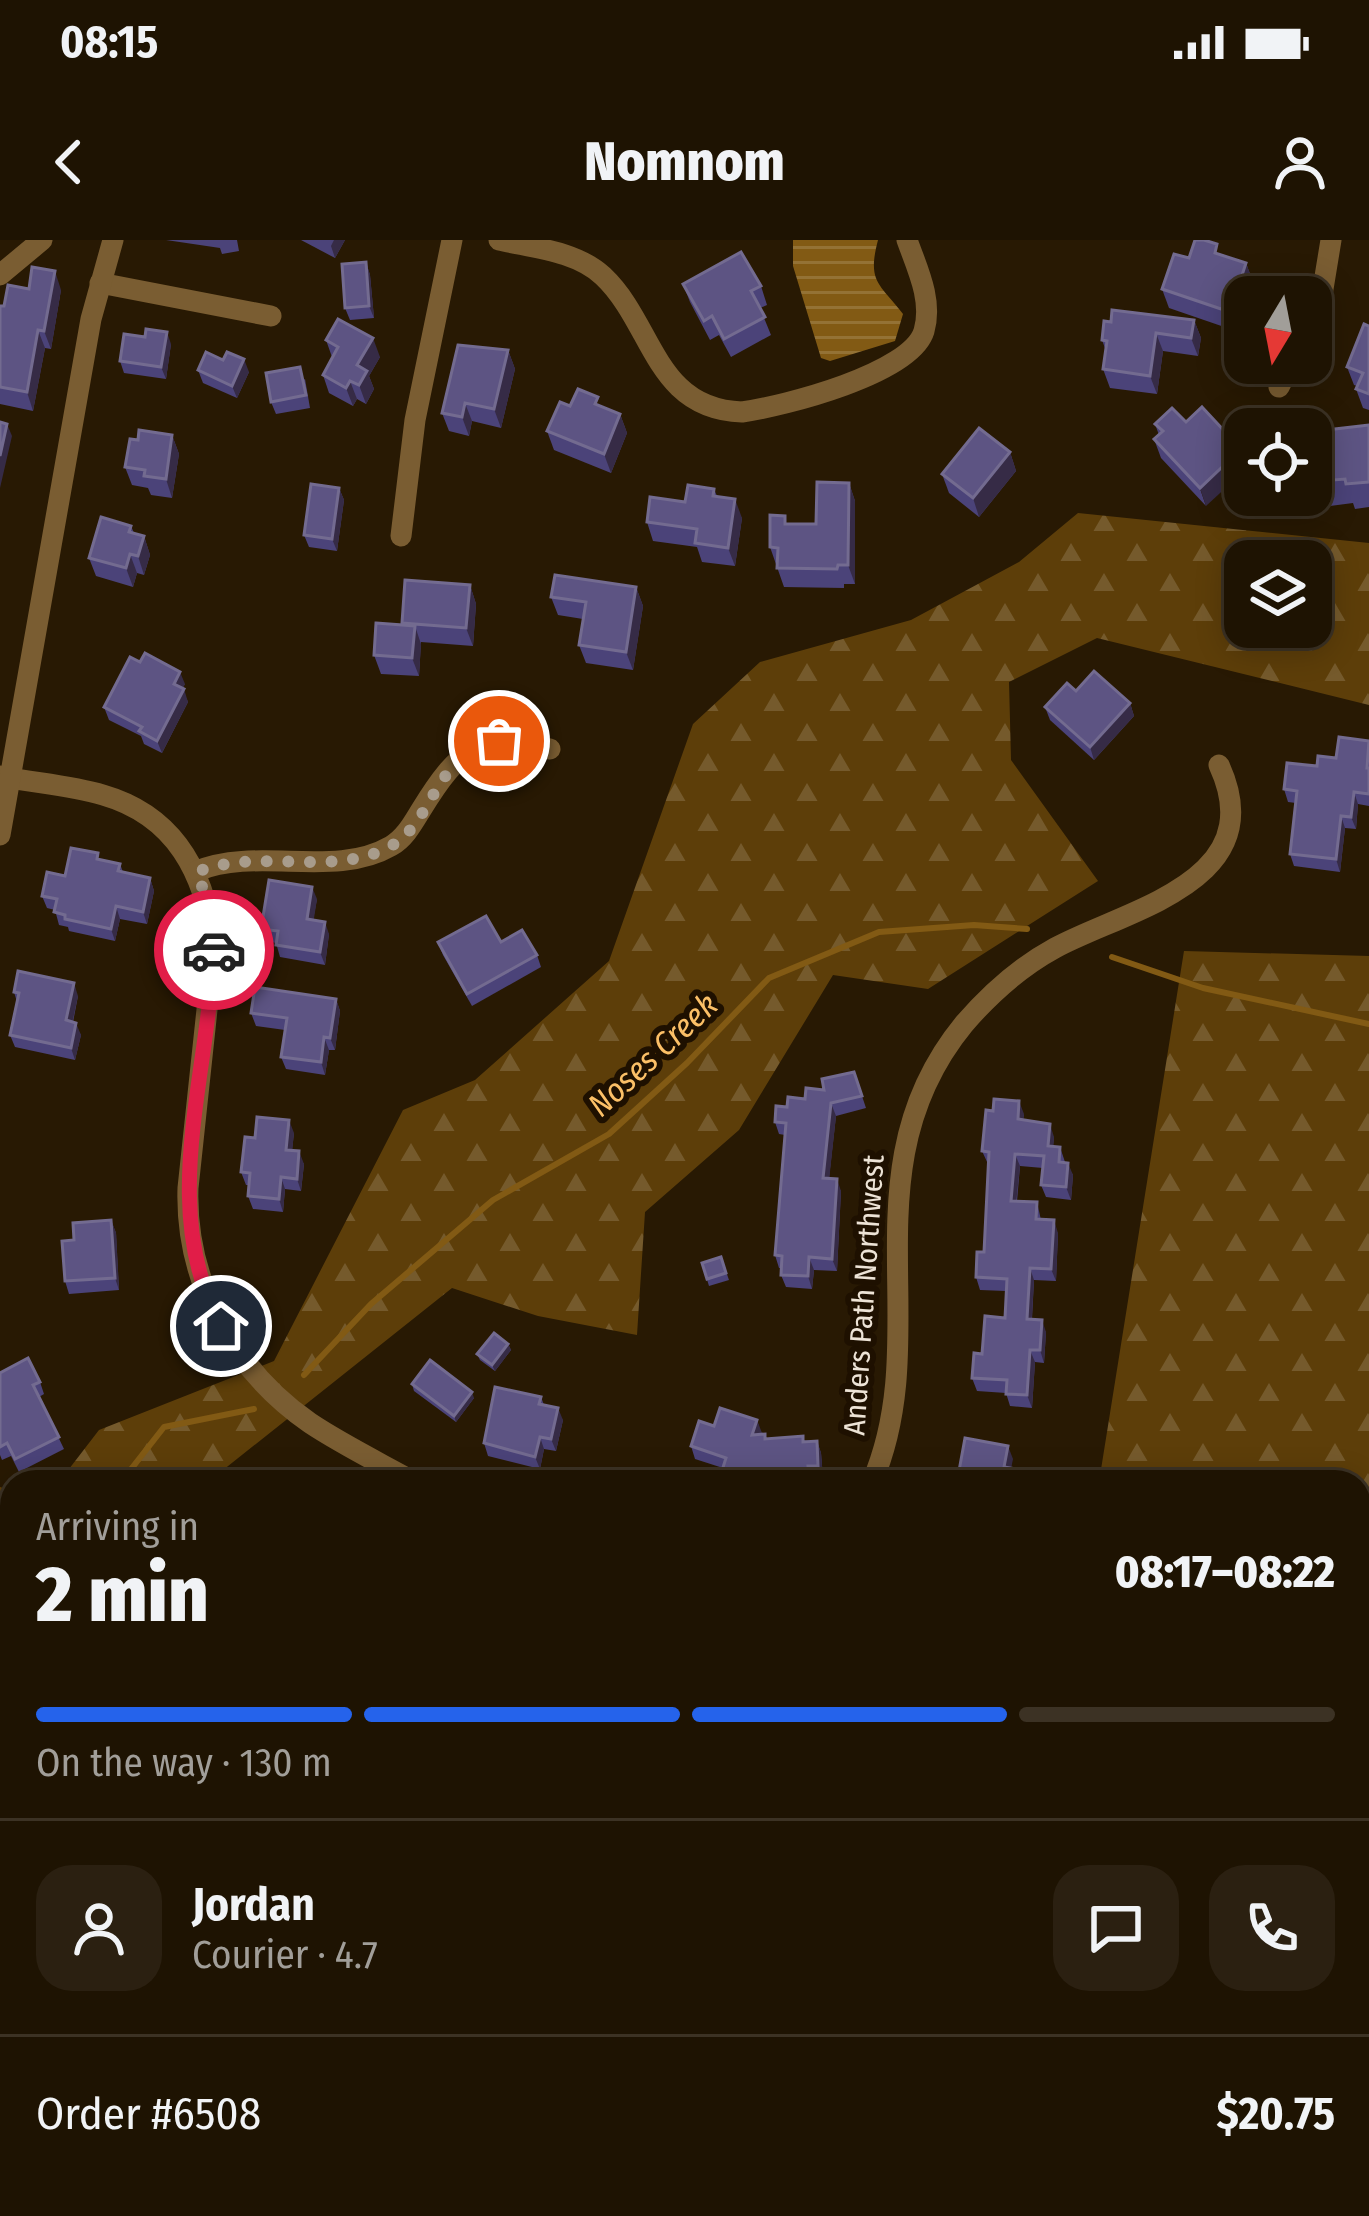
<!DOCTYPE html>
<meta charset="utf-8">
<style>
body{margin:0;font-family:"Fira Sans Condensed",sans-serif;background:#2b2011;color:#f1f3f6;height:100vh;display:flex;flex-direction:column;font-size:45px;white-space:nowrap}
*{box-sizing:border-box;margin:0}
p{font-size:39px;color:#a19e99}
.icon{flex:none;width:66px;height:66px;fill:none;stroke:currentColor;stroke-width:2;stroke-linecap:round;stroke-linejoin:round}
.map{position:relative;flex:1;overflow:hidden}
.details{position:absolute;left:0px;top:1230px;width:1371px;height:747px;display:flex;flex-direction:column;background:#1e1302;border-radius:36px 36px 0 0;box-shadow:0 6px 30px #0003,0 0 0 3px #3c3224}
.details>*{flex:none}
.needle{width:78px;rotate:190deg}
.buttons{position:absolute;left:1224px;top:36px;display:grid;gap:24px}
.buttons a{display:grid;place-items:center;width:108px;height:108px;border-radius:24px;background:#1e1302;box-shadow:0 6px 30px #0003,0 0 0 3px #3c3224;font-size:60px}
.pin{position:absolute;display:grid;place-items:center;width:102px;height:102px;color:#fff;margin:-51px;border:6px solid #fff;border-radius:50%;box-shadow:0 3px 12px #0007}
.courier{position:absolute;display:grid;place-items:center;width:120px;height:120px;margin:-60px;border:9px solid #e11d48;border-radius:50%;background:#fff;color:#222;box-shadow:0 3px 15px #0007}
.summary em{font-style:normal;font-weight:800}
.summary div{display:flex;flex-direction:column-reverse}
.summary{display:flex;align-items:center;justify-content:space-between;height:204px;padding:0 36px}
h1{font-size:78px;font-weight:800;line-height:90px}
.bar{display:grid;grid-template-columns:repeat(4,1fr);gap:18px 12px;align-content:center;height:144px;padding:0 36px}
.bar i{height:15px;border-radius:9px;background:#3c3224}
.bar .selected{background:#2563eb}
.bar p{grid-column:span 4}
.line{display:flex;align-items:center;gap:30px;padding:0 36px;border-top:3px solid #3c3224}
.line div{flex:1}
.round{display:grid;place-items:center;flex:none;width:126px;height:126px;border-radius:36px;background:#2b2011}
.status{display:flex;justify-content:space-between;align-items:center;height:84px;padding:0 60px;background:#1e1302;direction:ltr}
.status svg{height:33px;fill:currentColor}
header{display:flex;justify-content:space-between;align-items:center;height:156px;padding:0 36px;background:#1e1302;font-size:54px;font-weight:800}
.map>svg:first-child{display:block}
</style>
<div class="status"><b>08:15</b><svg viewBox="0 0 49 12"><path d="M0 12V9h3v3zM5 12V6h3v6zM10 12V3h3v9zM15 12V0h3v12zM26 1h20v11H26zM47 4h2v5h-2z"/></svg></div>
<header><svg class="icon" aria-label="back" viewBox="0 0 24 24"><path d="M15 5l-7 7 7 7"/></svg>Nomnom<svg class="icon" aria-label="person" viewBox="0 0 24 24"><circle cx="12" cy="8" r="4"/><path d="M4 21q1-7 8-7t8 7"/></svg></header>
<div class="map">
<svg width="1369" height="1976" viewBox="0 0 1369 1976">
<defs>
<pattern id="forest-firs" width="22" height="20" patternUnits="userSpaceOnUse" patternTransform="scale(3)"><rect width="22" height="20" fill="#5d3e09"/><path d="M5 1l3.5 6h-7zM16 11l3.5 6h-7z" fill="#755a2c"/></pattern>
<pattern id="water-rules" width="6" height="5" patternUnits="userSpaceOnUse" patternTransform="scale(3)"><rect width="6" height="5" fill="#825a14"/><path d="M0 2.5h6" fill="none" stroke="#947235"/></pattern>
</defs>
<rect width="100%" height="100%" fill="#281903"/>
<!-- forest -->
<g fill="url(#forest-firs)" fill-rule="evenodd">
<path d="M 1078,273 L 1369,303 L 1369,465 L 1097,398 L 1009,442 L 1011,520 L 1098,641 L 928,749 L 833,735 L 739,890 L 645,972 L 637,1095 L 538,1076 L 452,1048 L 208,1242 L 59,1242 L 99,1190 L 274,1121 L 403,870 L 475,840 L 609,721 L 693,484 L 760,422 L 911,380 L 1019,322 ZM 1245,321 L 1311,321 L 1311,387 L 1245,387 Z"/>
<polygon points="1184,711 1369,716 1369,1813 1359,1824 1359,1242 1099,1242"/>
<polygon points="0,1247 12,1251 12,1398 0,1408"/>
<polygon points="983,1965 1324,1965 1316,1976 981,1976"/>
</g>
<!-- water -->
<g fill="url(#water-rules)">
<path d="M 793,0 L 878,0 C 867,42 879,43 903,74 L 895,101 L 830,121 L 821,118 L 793,26 Z"/>
<polygon points="1369,1813 1369,1976 1316,1976 1324,1965 1359,1965 1359,1824"/>
</g>
<g fill="none" stroke-linecap="round" stroke-linejoin="round">
<!-- stream -->
<g stroke="#825a14" stroke-width="6">
<polyline points="1112,717 1203,748 1369,784"/>
<polyline points="304,1135 371,1064 493,960 609,894 687,823 769,738 879,692 974,685 1027,689"/>
<polyline points="121,1242 164,1187 254,1169"/>
<polyline points="0,1376 12,1366"/>
</g>
<!-- minor -->
<g stroke="#7a5d32" stroke-width="21">
<path d="M 499,0 C 534,8 576,11 603,36 C 654,84 654,169 742,172 C 784,166 911,134 924,91 C 933,60 917,28 907,0"/>
<polyline points="0,35 42,0"/>
<polyline points="100,43 271,76"/>
<polyline points="1311,83 1321,61 1331,0"/>
<polyline points="1279,147 1291,123"/>
<polyline points="401,296 415,180 452,0"/>
<path d="M 0,536 C 34,543 69,545 103,555 C 176,576 205,634 214,704 L 188,948 C 185,1041 233,1130 310,1183 C 343,1205 380,1223 414,1242"/>
<polyline points="0,595 91,79 113,0"/>
<path d="M 197,631 C 258,606 334,639 391,606 C 405,598 413,583 421,570 C 459,508 478,494 550,509"/>
<path d="M 872,1242 C 937,1091 844,930 964,784 C 990,754 1020,727 1055,708 C 1127,669 1273,642 1219,525"/>
<polyline points="741,1965 743,1976"/>
</g>
</g>
<!-- wall -->
<g fill="#4b4379">
<polygon points="166,0 237,0 239,11 222,14 220,8"/>
<polygon points="301,0 345,0 335,18"/>
<polygon points="1222,15 1246,23 1253,42 1236,91 1169,68 1162,49 1189,18"/>
<polygon points="366,22 370,35 374,78 350,80 345,68"/>
<polygon points="683,44 761,46 767,65 760,68 771,95 731,117 719,95 710,100 690,62"/>
<polygon points="29,49 61,50 51,109 45,108 33,171 0,164 0,66 4,66"/>
<polygon points="1194,80 1201,98 1198,116 1163,111 1157,154 1110,148 1103,129 1106,111 1102,100"/>
<polygon points="1369,86 1369,170 1363,168 1356,149 1357,146 1354,145 1347,127"/>
<polygon points="326,100 380,117 369,136 374,149 366,164 357,159 353,166 329,153 323,135 332,117"/>
<polygon points="171,104 166,139 124,133 120,121"/>
<polygon points="508,110 515,129 501,188 472,181 469,196 449,191 442,173"/>
<polygon points="198,130 249,132 237,158 203,143"/>
<polygon points="305,139 310,168 276,174 271,162"/>
<polygon points="570,166 602,167 620,174 627,193 611,233 554,210 547,191"/>
<polygon points="1172,168 1206,266 1161,218 1154,199 1159,195 1155,184"/>
<polygon points="1325,181 1328,190 1369,185 1369,267 1355,269 1353,263 1330,266 1328,259 1289,263 1286,255 1311,255 1311,189"/>
<polygon points="172,195 179,214 172,258 151,255 148,248 132,245 125,227 138,200"/>
<polygon points="1010,212 1016,231 979,277 949,253 942,234"/>
<polygon points="849,243 855,261 855,344 844,344 844,348 784,347 770,307 788,284 816,284"/>
<polygon points="339,248 344,260 337,311 309,307 304,295"/>
<polygon points="714,249 717,256 742,278 735,326 702,322 697,307 653,301 647,282"/>
<polygon points="131,286 134,293 144,296 150,315 144,335 137,333 133,347 96,336 89,318"/>
<polygon points="470,345 476,364 473,406 421,402 419,436 381,434 374,415 403,385"/>
<polygon points="636,347 643,366 633,430 586,423 579,405 583,379 558,375 551,357"/>
<polygon points="185,444 182,449 188,462 162,513 144,504 141,496 109,480 104,467"/>
<polygon points="1076,451 1130,463 1134,476 1094,520 1050,480 1045,467"/>
<polygon points="1369,501 1369,566 1358,564 1356,589 1345,588 1340,632 1294,626 1290,614 1296,563 1288,562 1284,549 1317,526"/>
<polygon points="101,620 120,624 123,632 150,638 154,651 147,684 120,679 115,701 69,691 68,687 59,685 55,670 47,668 42,656 65,636"/>
<polygon points="317,659 313,680 329,694 325,725 280,717 276,703 266,701 261,689"/>
<polygon points="438,702 501,702 537,715 541,727 472,766 443,715"/>
<polygon points="14,752 78,756 73,782 81,795 75,820 15,807 10,795 17,762"/>
<polygon points="336,759 340,771 335,810 329,810 325,835 286,829 281,817 285,790 256,786 251,773"/>
<polygon points="854,832 866,868 836,876 829,938 841,951 837,1031 814,1030 812,1049 786,1047 781,1035 782,1028 779,1028 775,1015 785,895 779,894 775,882 787,867 824,850"/>
<polygon points="1024,874 1023,880 1054,897 1053,907 1060,907 1065,922 1073,935 1071,960 1046,957 1041,945 1043,928 1020,926 1017,961 1037,962 1041,980 1058,993 1056,1041 1034,1040 1032,1079 1046,1092 1044,1123 1035,1122 1032,1168 1010,1166 1006,1153 977,1151 972,1138 982,1114 1005,1078 1006,1051 980,1050 976,1037 984,1012 988,924 982,911"/>
<polygon points="294,893 292,910 304,924 301,951 285,949 283,972 253,969 248,956 249,945 246,945 241,932 255,898"/>
<polygon points="111,980 116,993 119,1050 69,1054 65,1041 74,1000"/>
<polygon points="721,1017 729,1040 709,1046 702,1023"/>
<polygon points="508,1104 511,1110 495,1131 480,1120 477,1114"/>
<polygon points="0,1133 40,1142 44,1154 39,1157 64,1209 19,1232 11,1216 2,1220 0,1215"/>
<polygon points="412,1144 474,1158 456,1182 414,1151"/>
<polygon points="541,1157 544,1165 563,1180 556,1211 544,1209 540,1229 488,1216 484,1203"/>
<polygon points="757,1180 761,1195 765,1194 766,1199 817,1201 821,1213 823,1238 812,1239 813,1242 720,1242 723,1228 695,1219 691,1206 714,1186"/>
<polygon points="12,1603 12,1699 0,1699 0,1605"/>
<polygon points="595,1965 624,1965 620,1976 597,1970"/>
</g>
<!-- shaded-wall -->
<g fill="#362b46">
<polygon points="334,0 345,0 335,18 331,6"/>
<polygon points="366,22 370,35 374,78 369,66"/>
<polygon points="1246,23 1253,42 1247,57 1245,57 1245,64 1236,91 1230,72"/>
<polygon points="55,31 61,50 51,109 44,91"/>
<polygon points="1194,80 1201,98 1198,116 1191,98"/>
<polygon points="38,90 45,108 33,171 27,152"/>
<polygon points="167,92 171,104 166,139 161,127"/>
<polygon points="1156,93 1163,111 1157,154 1150,136"/>
<polygon points="373,98 380,117 369,136 374,149 366,164 359,145 357,125"/>
<polygon points="508,110 515,129 501,188 494,169"/>
<polygon points="244,119 249,132 237,158 232,146"/>
<polygon points="350,141 357,159 353,166 346,148"/>
<polygon points="465,163 472,181 469,196 462,177"/>
<polygon points="620,174 627,193 611,233 604,214"/>
<polygon points="7,184 12,196 0,248 0,216"/>
<polygon points="172,195 179,214 172,258 166,239"/>
<polygon points="1241,209 1245,219 1245,230 1206,266 1200,248"/>
<polygon points="1010,212 1016,231 979,277 973,258"/>
<polygon points="849,243 855,261 855,344 848,325"/>
<polygon points="339,248 344,260 337,311 332,299"/>
<polygon points="735,259 742,278 735,326 728,308"/>
<polygon points="144,296 150,315 144,335 138,316"/>
<polygon points="130,314 137,333 133,347 126,328"/>
<polygon points="470,345 476,364 473,406 466,388"/>
<polygon points="636,347 643,366 633,430 626,412"/>
<polygon points="415,386 421,404 419,436 412,418"/>
<polygon points="180,432 185,444 178,457 174,444"/>
<polygon points="184,449 188,462 162,513 157,501"/>
<polygon points="1130,463 1134,476 1094,520 1090,507"/>
<polygon points="1354,552 1358,564 1356,589 1351,577"/>
<polygon points="1341,576 1345,588 1340,632 1336,619"/>
<polygon points="150,638 154,651 147,684 143,672"/>
<polygon points="312,647 317,659 312,691 307,679"/>
<polygon points="116,666 120,679 115,701 111,689"/>
<polygon points="325,682 329,694 325,725 320,712"/>
<polygon points="74,743 78,756 70,793 66,780"/>
<polygon points="336,759 340,771 335,810 330,798"/>
<polygon points="76,783 81,795 75,820 71,808"/>
<polygon points="324,797 329,810 325,835 321,822"/>
<polygon points="1019,861 1024,874 1022,892 1018,879"/>
<polygon points="831,863 836,876 828,950 823,938"/>
<polygon points="289,880 294,893 291,922 286,910"/>
<polygon points="1050,884 1054,897 1052,919 1048,906"/>
<polygon points="299,911 304,924 301,951 297,939"/>
<polygon points="1015,914 1020,926 1015,973 1011,961"/>
<polygon points="1068,923 1073,935 1071,960 1066,947"/>
<polygon points="281,937 285,949 283,972 279,959"/>
<polygon points="837,939 841,951 837,1031 832,1019"/>
<polygon points="111,980 116,993 119,1050 115,1038"/>
<polygon points="1054,980 1058,993 1056,1041 1051,1029"/>
<polygon points="809,1017 814,1030 812,1049 808,1036"/>
<polygon points="1030,1028 1034,1040 1031,1091 1027,1079"/>
<polygon points="1042,1080 1046,1092 1044,1123 1040,1110"/>
<polygon points="508,1104 511,1110 495,1131 492,1125"/>
<polygon points="1030,1110 1035,1122 1032,1168 1027,1155"/>
<polygon points="472,1152 474,1158 456,1182 454,1176"/>
<polygon points="558,1168 563,1180 556,1211 551,1199"/>
<polygon points="757,1180 762,1193 757,1208 752,1195"/>
<polygon points="540,1197 544,1209 540,1229 535,1217"/>
<polygon points="817,1201 821,1213 823,1238 818,1226"/>
<polygon points="1008,1206 1013,1219 1009,1239 1004,1227"/>
</g>
<!-- building -->
<g fill="#5d5483" stroke="#736b90" stroke-width="3">
<polygon points="1195,0 1204,0 1217,4 1215,13 1246,23 1230,72 1162,49 1174,14 1189,18"/>
<polygon points="741,12 761,46 751,51 765,77 724,99 712,76 704,81 683,44"/>
<polygon points="366,22 369,66 345,68 342,24"/>
<polygon points="32,27 55,31 44,91 38,90 27,152 0,147 0,66 4,66 8,45 29,49"/>
<polygon points="1112,70 1194,80 1191,98 1156,93 1150,136 1103,129 1107,101 1102,100 1104,81 1111,82"/>
<polygon points="338,79 373,98 357,125 367,131 359,145 350,141 346,148 323,135 338,107 326,100"/>
<polygon points="1364,84 1369,86 1369,154 1356,149 1363,133 1347,127"/>
<polygon points="146,89 167,92 161,127 120,121 124,94 145,97"/>
<polygon points="458,105 508,110 494,169 465,163 462,177 442,173"/>
<polygon points="206,112 223,120 227,112 244,119 232,146 198,130"/>
<polygon points="300,127 306,155 271,162 266,133"/>
<polygon points="578,149 598,157 595,164 620,174 604,214 547,191 560,162 570,166"/>
<polygon points="1202,167 1241,209 1200,248 1154,199 1163,191 1155,184 1172,168 1186,182"/>
<polygon points="1325,181 1326,190 1369,185 1369,242 1346,244 1345,239 1321,241 1320,234 1311,235 1311,189 1305,189 1305,183"/>
<polygon points="0,182 7,184 0,216"/>
<polygon points="979,188 1010,212 973,258 942,234"/>
<polygon points="139,190 172,195 166,239 144,236 145,230 125,227 130,199 138,200"/>
<polygon points="817,242 849,243 848,325 838,325 837,329 777,328 778,308 770,307 770,275 785,276 785,284 816,284"/>
<polygon points="311,244 339,248 332,299 304,295"/>
<polygon points="688,245 714,249 713,256 735,259 728,308 695,303 697,289 647,282 650,257 685,262"/>
<polygon points="101,277 131,286 129,292 144,296 138,316 130,314 126,328 89,318"/>
<polygon points="555,335 636,347 626,412 579,405 586,362 551,357"/>
<polygon points="405,340 470,345 466,388 402,383"/>
<polygon points="376,383 415,386 412,418 374,415"/>
<polygon points="145,413 180,432 174,444 184,449 157,501 139,491 142,487 104,467 130,417 140,422"/>
<polygon points="1094,431 1130,463 1090,507 1045,467 1067,443 1076,451"/>
<polygon points="1339,497 1369,501 1367,528 1369,528 1369,554 1354,552 1351,577 1341,576 1336,619 1290,614 1297,551 1284,549 1287,523 1317,526 1318,516 1336,518"/>
<polygon points="71,608 98,613 97,619 120,624 118,631 150,638 143,672 116,666 111,689 65,679 65,675 54,672 57,659 42,656 47,632 65,636"/>
<polygon points="269,640 312,647 307,679 325,682 320,712 276,705 278,691 261,689"/>
<polygon points="486,676 501,702 522,690 537,715 467,754 438,702"/>
<polygon points="18,731 74,743 66,780 76,783 71,808 10,795 19,753 14,752"/>
<polygon points="255,747 336,759 330,798 324,797 321,822 281,817 287,778 251,773"/>
<polygon points="854,832 862,856 831,863 823,938 837,939 832,1019 809,1017 808,1036 781,1035 782,1016 775,1015 786,883 775,882 776,866 787,867 788,857 805,859 806,848 824,850 822,839"/>
<polygon points="994,859 1019,861 1018,879 1050,884 1048,906 1060,907 1059,922 1068,923 1066,947 1041,945 1044,916 1015,914 1011,961 1037,962 1036,979 1054,980 1051,1029 1030,1028 1027,1079 1042,1080 1040,1110 1030,1110 1027,1155 1006,1154 1007,1140 972,1138 974,1113 982,1114 985,1076 1005,1078 1007,1039 976,1037 977,1012 984,1012 989,912 982,911 986,870 993,871"/>
<polygon points="257,877 289,880 286,910 299,911 297,939 281,937 279,959 248,956 250,933 241,932 245,897 255,898"/>
<polygon points="111,980 115,1038 65,1041 62,1001 74,1000 73,983"/>
<polygon points="721,1017 726,1033 707,1039 702,1023"/>
<polygon points="494,1093 508,1104 492,1125 477,1114"/>
<polygon points="28,1118 40,1142 33,1145 59,1197 15,1219 7,1203 0,1207 0,1133"/>
<polygon points="430,1120 472,1152 454,1176 412,1144"/>
<polygon points="495,1147 541,1157 539,1164 558,1168 551,1199 540,1197 535,1217 484,1203"/>
<polygon points="720,1168 757,1180 752,1195 765,1194 765,1199 803,1196 803,1202 817,1201 818,1226 808,1226 809,1242 726,1242 719,1240 726,1218 691,1206 699,1181 714,1186"/>
<polygon points="965,1198 1008,1206 1004,1227 1023,1230 1021,1242 957,1242"/>
<polygon points="12,1603 12,1686 0,1687 0,1605"/>
<polygon points="598,1965 620,1965 618,1971"/>
</g>
<g fill="none" stroke-linecap="round" stroke-linejoin="round">
<!-- done -->
<path stroke="#a89c8c" stroke-width="12" stroke-dasharray="0 21.6" d="M 214,710 L 208,664 L 197,632 C 258,607 331,638 389,607 C 436,582 430,517 499,501"/>
<!-- route -->
<path stroke="#e11d48" stroke-width="15" d="M 214,710 C 209,836 157,968 221,1086"/>
</g>
<g text-anchor="middle" dominant-baseline="central" stroke-width="12" stroke-linejoin="round" paint-order="stroke">
<!-- street labels -->
<g font-size="30" fill="#ede3d6" stroke="#1e1000">
<text transform="translate(864 1055) rotate(-86)">Anders Path Northwest</text>
</g>
<!-- water labels -->
<g font-size="33" font-style="italic" fill="#fcc067" stroke="#1e1000">
<text transform="translate(653 815) rotate(-43)">Noses Creek</text>
</g>
</g>
</svg>
<div class="buttons">
<a><svg class="needle" viewBox="-14 -14 28 28"><path d="M0-13l5 13h-10z" fill="#e53935"/><path d="M0 13l5-13h-10z" fill="#a19e99"/></svg></a>
<a><svg class="icon" aria-label="locate" viewBox="0 0 24 24"><circle cx="12" cy="12" r="6"/><path d="M12 2v4M12 18v4M2 12h4M18 12h4"/></svg></a>
<a><svg class="icon" aria-label="layers" viewBox="0 0 24 24"><path d="M12 4l9 5-9 5-9-5zM3 14l9 5 9-5"/></svg></a>
</div>
<div class="pin" style="left:499px;top:501px;background:#ea580c"><svg class="icon" aria-label="bag" viewBox="0 0 24 24"><path d="M5 8h14l-1 12H6zM9 8a3 3 0 0 1 6 0"/></svg></div>
<div class="pin" style="left:221px;top:1086px;background:#1f2937"><svg class="icon" aria-label="home" viewBox="0 0 24 24"><path d="M3 11l9-7 9 7M6 9v11h12V9"/></svg></div>
<div class="courier" style="left:214px;top:710px"><svg class="icon" aria-label="car" viewBox="0 0 24 24"><path d="M5 17H2v-5l4-1 3-4h7l3 4 3 1v5h-3M9 17h6M6 11h13"/><circle cx="7" cy="17" r="2"/><circle cx="17" cy="17" r="2"/></svg></div>
<section class="details">
<div class="summary"><div><h1>2 min</h1><p>Arriving in</p></div><em>08:17–08:22</em></div>
<div class="bar"><i class="selected"></i><i class="selected"></i><i class="selected"></i><i></i><p>On the way · 130 m</p></div>
<div class="line" style="height:216px"><a class="round"><svg class="icon" aria-label="person" viewBox="0 0 24 24"><circle cx="12" cy="8" r="4"/><path d="M4 21q1-7 8-7t8 7"/></svg></a><div><b>Jordan</b><p>Courier · 4.7</p></div><a class="round"><svg class="icon" aria-label="chat" viewBox="0 0 24 24"><path d="M4 5h16v11H9l-5 4z"/></svg></a><a class="round"><svg class="icon" aria-label="phone" viewBox="0 0 24 24"><path d="M5 4h4l2 5-3 2q2 4 5 5l2-3 5 2v4C11 20 4 13 5 4z"/></svg></a></div>
<div class="line" style="height:156px"><div>Order #6508</div><b>$20.75</b></div>
</section>
</div>
